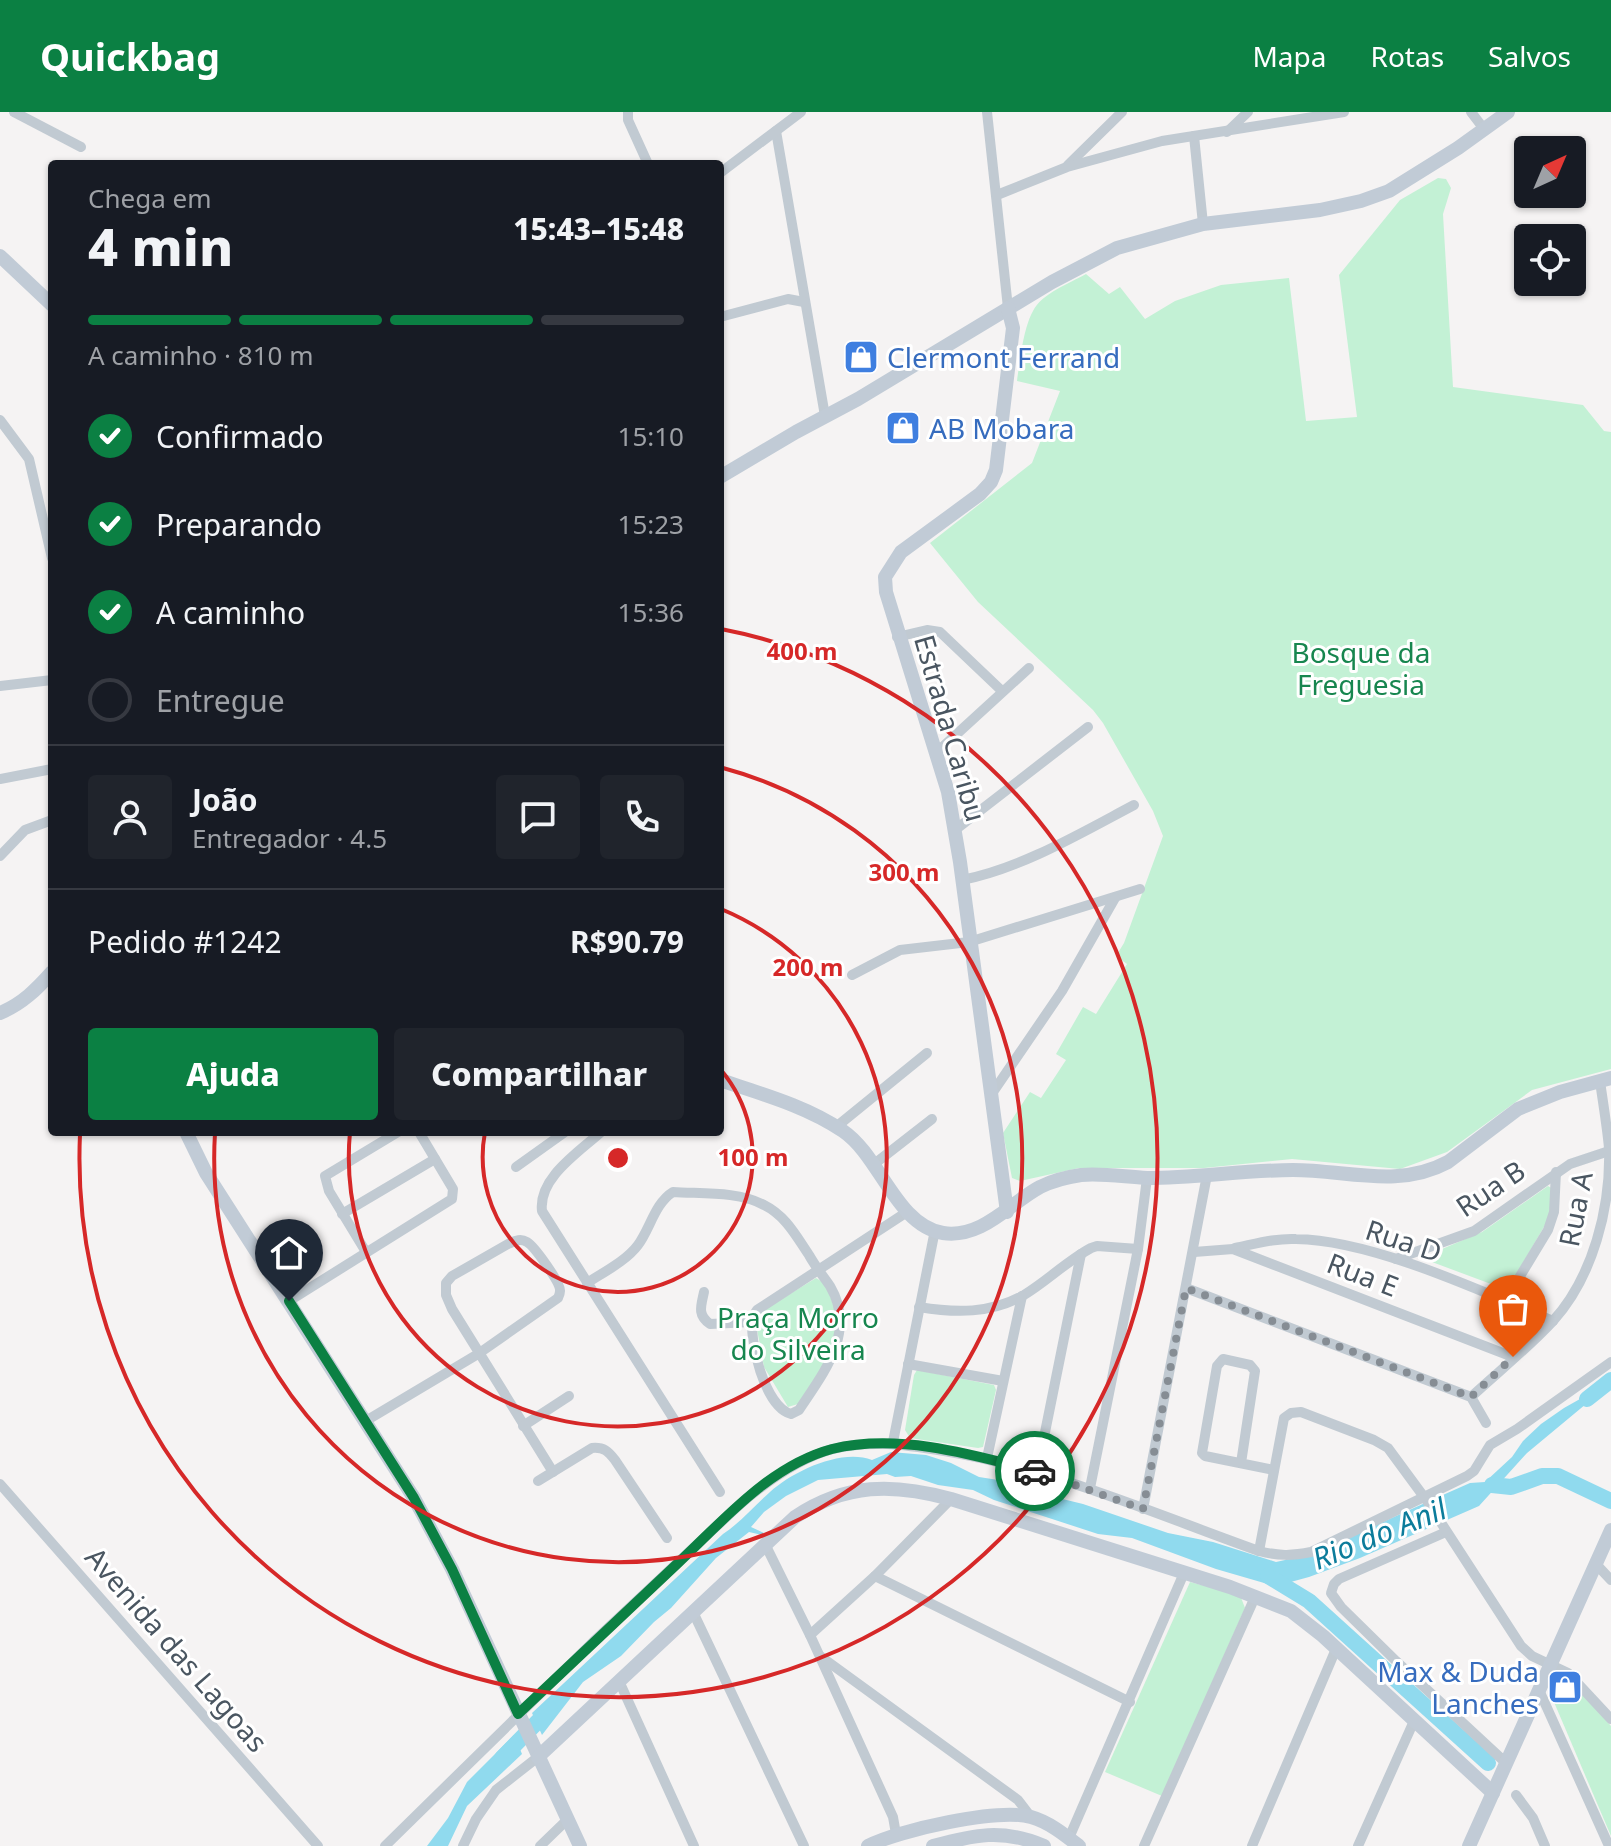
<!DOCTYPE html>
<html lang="pt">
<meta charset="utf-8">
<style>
body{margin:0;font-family:"Noto Sans",sans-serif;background:#20242c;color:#f1f3f6;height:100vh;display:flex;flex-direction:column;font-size:30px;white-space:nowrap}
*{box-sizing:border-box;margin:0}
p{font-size:26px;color:#9ea1a6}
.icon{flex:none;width:44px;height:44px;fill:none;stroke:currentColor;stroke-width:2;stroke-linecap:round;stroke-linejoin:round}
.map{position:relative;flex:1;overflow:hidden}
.sheet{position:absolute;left:48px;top:48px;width:676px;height:976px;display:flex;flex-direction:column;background:#171b24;border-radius:8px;box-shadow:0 2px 6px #0004}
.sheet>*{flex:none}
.needle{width:52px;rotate:44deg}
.buttons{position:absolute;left:1514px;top:24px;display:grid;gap:16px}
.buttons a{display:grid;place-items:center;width:72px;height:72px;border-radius:8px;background:#171b24;box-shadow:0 2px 6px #0004;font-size:40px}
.pin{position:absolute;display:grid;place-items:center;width:68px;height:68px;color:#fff;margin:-82px -34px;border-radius:50% 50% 50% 0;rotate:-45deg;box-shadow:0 0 8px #0007}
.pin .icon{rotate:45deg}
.courier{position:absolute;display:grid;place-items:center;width:80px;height:80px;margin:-40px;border:6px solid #0b8043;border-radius:50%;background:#fff;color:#222;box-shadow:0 2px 10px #0007}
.overview em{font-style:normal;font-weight:800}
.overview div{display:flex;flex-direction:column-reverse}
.overview{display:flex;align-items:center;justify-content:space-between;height:136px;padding:0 40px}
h1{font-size:52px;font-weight:800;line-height:60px}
.bar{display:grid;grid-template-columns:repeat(4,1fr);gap:12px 8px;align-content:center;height:96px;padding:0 40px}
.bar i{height:10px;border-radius:6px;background:#363941}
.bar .selected{background:#0b8043}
.bar p{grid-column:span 4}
.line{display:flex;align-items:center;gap:20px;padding:0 40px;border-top:2px solid #363941}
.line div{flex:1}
.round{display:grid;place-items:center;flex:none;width:84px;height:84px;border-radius:8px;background:#20242c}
ol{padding:0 40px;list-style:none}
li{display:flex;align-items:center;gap:24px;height:88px}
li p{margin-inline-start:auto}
li .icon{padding:8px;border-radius:50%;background:#0b8043;color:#fff;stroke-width:4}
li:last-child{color:#9ea1a6}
li i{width:44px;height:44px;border:4px solid #363941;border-radius:50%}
.action{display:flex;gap:16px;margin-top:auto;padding:16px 40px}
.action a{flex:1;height:92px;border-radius:8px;background:#0b8043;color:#fff;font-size:32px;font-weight:800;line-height:92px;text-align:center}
.action a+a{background:#20242c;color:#f1f3f6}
header{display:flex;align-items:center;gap:48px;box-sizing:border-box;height:112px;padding:0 40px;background:#0b8043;color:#fff}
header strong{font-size:38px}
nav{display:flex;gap:44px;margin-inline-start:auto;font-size:28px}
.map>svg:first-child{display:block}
</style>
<header>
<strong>Quickbag</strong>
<nav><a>Mapa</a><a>Rotas</a><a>Salvos</a></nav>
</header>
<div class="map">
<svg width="1611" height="1734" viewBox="0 0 1611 1734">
<rect width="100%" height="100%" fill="#f5f3f3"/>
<!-- green -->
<g fill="#c3f1d5">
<path d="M 1438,66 L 1446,67 L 1451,76 L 1443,102 L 1453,275 L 1583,293 L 1604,319 L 1611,320 L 1611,957 L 1532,978 L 1447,1040 L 1400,1057 L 1292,1047 L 1204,1056 L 1079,1056 L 1020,1069 L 1012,1066 L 1003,1021 L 1030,980 L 1041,986 L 1066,948 L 1056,942 L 1083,895 L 1096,902 L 1127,852 L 1116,844 L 1124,831 L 1163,724 L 1153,699 L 1103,611 L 1093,598 L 978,490 L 930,431 L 1032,351 L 1060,279 L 1017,269 C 1020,249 1023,217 1033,199 C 1041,182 1070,171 1086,162 L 1109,182 L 1120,175 L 1145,207 L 1175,189 L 1221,173 L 1289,166 L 1306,309 L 1357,305 L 1339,163 L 1400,88 Z"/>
<polygon points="1548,1074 1553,1077 1548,1108 1507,1178 1432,1150 1431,1145 1435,1140 1482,1120"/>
<polygon points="816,1166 826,1172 838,1207 831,1242 798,1292 788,1295 764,1255 756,1212 762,1199"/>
<polygon points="917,1258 994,1273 996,1278 983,1335 978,1336 910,1326 905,1318 914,1263"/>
<polygon points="1190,1470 1240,1483 1245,1496 1162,1684 1105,1660"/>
<polygon points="1553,1559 1565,1562 1611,1614 1611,1724 1548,1576"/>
</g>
<!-- water -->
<g fill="#90daee">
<path d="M 1603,1274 L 1592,1287 L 1527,1341 L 1479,1394 L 1360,1446 L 1309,1465 L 1287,1471 L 1287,1475 L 1271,1473 L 1216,1457 L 1132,1426 L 1098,1422 L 994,1388 L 973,1378 L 938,1373 L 911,1364 L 895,1365 L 887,1362 L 818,1368 L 786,1384 L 764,1400 L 751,1415 L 764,1421 L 762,1423 L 749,1420 L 716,1446 L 671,1496 L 654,1510 L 621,1544 L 583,1570 L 542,1623 L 532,1601 L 723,1422 C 741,1410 754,1394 770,1380 C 793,1359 842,1336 872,1348 L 891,1340 L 926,1343 L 951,1351 L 979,1365 L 1011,1370 L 1046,1383 L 1083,1392 L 1168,1421 L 1213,1430 L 1276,1450 L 1312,1442 L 1436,1386 L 1470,1371 L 1485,1370 L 1512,1345 L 1523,1329 L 1541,1312 L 1564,1296 Z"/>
<polygon points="514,1623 522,1642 467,1694 448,1734 427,1734 448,1706 467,1670"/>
</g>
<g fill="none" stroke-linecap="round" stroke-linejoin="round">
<!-- river -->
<g stroke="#90daee" stroke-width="16">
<polyline points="1587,1287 1611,1268"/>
<polyline points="1492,1373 1511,1375 1542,1364 1558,1364 1611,1389"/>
<polyline points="1268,1464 1309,1489 1488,1651"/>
<polyline points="502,1646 550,1597"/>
</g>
<!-- street -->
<g stroke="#c1cad2" stroke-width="10">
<polyline points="14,0 81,35"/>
<polyline points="628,0 628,8 648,52"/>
<polyline points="987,0 1008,196"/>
<polyline points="1471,0 1484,17"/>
<polyline points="776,19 825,304"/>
<polyline points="1227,20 1248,0"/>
<polyline points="1194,24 1203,112"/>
<polyline points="1068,53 1122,0"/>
<polyline points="720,61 801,0"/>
<polyline points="997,83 1067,55 1162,29 1344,0"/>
<polyline points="720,205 788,187 804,190"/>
<polyline points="0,308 29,347 52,446"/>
<polyline points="897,525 927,518 940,520 1002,579"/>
<polyline points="0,574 52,568"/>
<polyline points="936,641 1029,556"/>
<polyline points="0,667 52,657"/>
<polyline points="955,718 1088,615"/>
<polyline points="0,744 25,718 52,708"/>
<path d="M 962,768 C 1020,757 1081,721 1134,693"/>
<polyline points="852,863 900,838 969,830 1140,777"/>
<polyline points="991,983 1062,879 1115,786"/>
<polyline points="836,1015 927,941"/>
<path d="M 601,1020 C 579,1040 538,1066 542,1099 L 720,1380"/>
<polyline points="873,1053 932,1007"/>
<polyline points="516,1055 565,1020"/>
<polyline points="342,1102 435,1047"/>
<path d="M 1235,1136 C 1255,1132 1275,1126 1296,1127 C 1372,1128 1481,1179 1553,1209"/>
<polyline points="366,1140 329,1079 325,1064 398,1020"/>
<polyline points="1194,1140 1233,1137 1513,1245"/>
<polyline points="1396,1147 1474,1119 1570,1052 1609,1039"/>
<path d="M 587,1171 C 604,1160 626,1149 638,1133 C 650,1117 655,1091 673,1080 C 701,1082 738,1079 764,1093 C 786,1104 796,1124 809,1143 C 815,1154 823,1164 830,1174 C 857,1220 824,1260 799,1298 L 791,1302 C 765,1295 748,1228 753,1204 L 757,1198 L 907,1100"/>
<polyline points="1186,1176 1471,1285 1486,1311"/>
<path d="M 704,1180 C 701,1194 697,1203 710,1212 L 751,1210"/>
<polyline points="289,1189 452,1087 453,1077 419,1020"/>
<polyline points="1505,1189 1548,1118 1554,1100 1556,1060"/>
<path d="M 919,1195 C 955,1201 991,1202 1024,1183 C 1047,1169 1067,1149 1091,1136 L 1097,1134 L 1138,1137"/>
<polyline points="908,1252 1003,1269"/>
<path d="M 1471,1285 C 1498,1260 1528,1236 1553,1209 C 1593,1165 1611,1095 1609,1036 C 1607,1014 1603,991 1600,969"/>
<path d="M 364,1310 L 478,1242 L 558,1186 C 559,1184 560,1182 560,1179 C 561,1171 534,1134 527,1130 C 520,1126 515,1129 508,1132 L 452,1164 L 446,1171 L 446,1183 L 452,1197 L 553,1360"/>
<polyline points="523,1314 569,1284"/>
<polyline points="893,1330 935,1118"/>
<polyline points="987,1346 1022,1184"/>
<polyline points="1241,1351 1255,1259 1250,1253 1223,1247 1217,1254 1202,1341 1205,1344 1274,1358"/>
<polyline points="1037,1360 1081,1142"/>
<path d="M 538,1369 L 592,1336 C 604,1335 608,1339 615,1348 L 667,1426"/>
<polyline points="0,1372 318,1734"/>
<polyline points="1090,1376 1138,1137 1147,1066"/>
<polyline points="1143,1397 1207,1063"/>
<polyline points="1446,1420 1339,1467 1334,1472 1331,1481 1341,1495 1396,1549 1506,1651"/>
<polyline points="765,1432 810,1523 893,1705 896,1722"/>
<polyline points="1259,1439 1284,1306 1291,1301 1301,1300 1374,1328 1388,1336 1427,1389 1521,1534 1532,1544 1568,1561 1611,1607"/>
<polyline points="1595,1451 1611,1468"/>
<polyline points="875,1464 1130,1590"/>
<polyline points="693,1500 804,1734"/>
<polyline points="810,1523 875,1464 951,1387"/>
<polyline points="820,1544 1018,1688 1031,1705"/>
<polyline points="619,1569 694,1734"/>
<polyline points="1539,1578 1609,1734"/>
<polyline points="1516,1683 1533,1706 1545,1734"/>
<polyline points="1069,1726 1184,1461"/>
<path d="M 385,1734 L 593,1530 L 736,1396 C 763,1372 794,1349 829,1338 C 868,1327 906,1333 944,1339 C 1054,1357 1155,1402 1259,1439 C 1278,1444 1292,1444 1311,1440 L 1467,1364 L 1474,1359 L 1490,1333 L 1517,1317 L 1611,1250"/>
<polyline points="463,1734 476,1707 496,1678 538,1645"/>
<polyline points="540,1734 568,1707"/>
<polyline points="1144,1734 1255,1485"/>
<polyline points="1252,1734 1336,1537"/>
<polyline points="1358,1734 1414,1609"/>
</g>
<!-- secondary -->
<g stroke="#c1cbd6" stroke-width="14">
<polyline points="0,144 52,193"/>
<polyline points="720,365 796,320 858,287 1052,170 1117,136 1203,112 1320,98 1361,89 1389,79 1458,36 1508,0"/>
<path d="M 0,901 C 22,892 37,877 52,860"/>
<path d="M 720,968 C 762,982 806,994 843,1019 C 880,1044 896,1113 943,1121 C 982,1127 1010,1091 1040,1075 C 1052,1069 1067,1065 1081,1063 C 1103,1061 1125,1065 1147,1066 C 1196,1066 1245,1058 1293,1058 C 1347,1058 1398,1077 1448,1050 L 1518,997 L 1560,980 L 1611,966"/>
<polyline points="186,1020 206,1061 414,1386 452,1457 580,1734"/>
<polyline points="1007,1100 960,750 948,680 886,480 885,465 901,440 980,382 991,370 996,358 1013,216 1008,196"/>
<path d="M 538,1645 L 795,1405 C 846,1371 893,1371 951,1387 L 1230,1475 L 1291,1499 L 1323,1524 L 1493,1681"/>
<path d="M 868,1734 C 899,1718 998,1696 1031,1705 C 1049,1710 1065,1723 1079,1734"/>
<path d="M 933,1734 C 974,1723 1002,1716 1044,1734"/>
<polyline points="1469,1734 1611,1418"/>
</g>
</g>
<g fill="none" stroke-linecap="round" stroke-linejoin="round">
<!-- done -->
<polyline stroke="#868d94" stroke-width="8" stroke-dasharray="0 14.4" points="1035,1359 1143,1397 1186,1176 1471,1285 1513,1245"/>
<!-- route -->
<path stroke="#0b8043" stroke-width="10" d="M 289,1189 L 414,1386 L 452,1457 L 518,1602 C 571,1552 624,1502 677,1452 C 723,1409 769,1354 832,1337 C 898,1321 971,1342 1035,1359"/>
</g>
<!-- distance rings -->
<g fill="none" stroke="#d62828" stroke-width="4">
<path d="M721 958A135 135 0 1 1 485 1020"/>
<path d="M721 797A269 269 0 1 1 350 1020"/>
<path d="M723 656A404 404 0 1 1 215 1021"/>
<path d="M721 517A539 539 0 1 1 80 1022"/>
</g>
<!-- icons -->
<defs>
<g id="shop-square" transform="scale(1.8)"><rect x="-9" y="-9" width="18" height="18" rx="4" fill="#3f7fe0" stroke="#fff"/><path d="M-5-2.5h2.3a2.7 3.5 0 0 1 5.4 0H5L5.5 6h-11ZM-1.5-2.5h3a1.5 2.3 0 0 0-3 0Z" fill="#fff"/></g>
</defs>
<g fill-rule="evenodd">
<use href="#shop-square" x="861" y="245"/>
<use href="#shop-square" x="903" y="316"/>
<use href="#shop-square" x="1565" y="1575"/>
</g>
<g text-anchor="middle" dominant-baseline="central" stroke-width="6" stroke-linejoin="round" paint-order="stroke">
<!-- shop labels -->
<g font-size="28" fill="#366cbe" stroke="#fff" text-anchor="start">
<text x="887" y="245">Clermont Ferrand</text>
<text x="929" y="316">AB Mobara</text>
<text x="1539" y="1559" text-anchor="end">Max &amp; Duda<tspan x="1539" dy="32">Lanches</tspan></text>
</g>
<!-- park labels -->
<g font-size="28" fill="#17864f" stroke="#fff">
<text x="1361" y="540">Bosque da<tspan x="1361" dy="32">Freguesia</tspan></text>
<text x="798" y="1205">Praça Morro<tspan x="798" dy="32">do Silveira</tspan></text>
</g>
<!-- street labels -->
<g font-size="28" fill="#4a5661" stroke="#fff">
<text transform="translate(951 616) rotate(74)">Estrada Caribu</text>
<text transform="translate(1490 1076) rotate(-34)">Rua B</text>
<text transform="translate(1575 1097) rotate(-79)">Rua A</text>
<text transform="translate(1404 1128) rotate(18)">Rua D</text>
<text transform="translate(1363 1162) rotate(21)">Rua E</text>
<text transform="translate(177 1537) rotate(49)">Avenida das Lagoas</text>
</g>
<!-- water labels -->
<g font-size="30" font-style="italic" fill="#0c7c9b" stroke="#fff">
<text transform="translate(1379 1421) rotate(-22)">Rio do Anil</text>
</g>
</g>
<circle cx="618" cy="1046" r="12" fill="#d62828" stroke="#fff" stroke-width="4"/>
<g font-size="24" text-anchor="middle" font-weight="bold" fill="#d62828" stroke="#fff" stroke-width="6" stroke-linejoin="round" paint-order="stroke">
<text x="802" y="548">400 m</text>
<text x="904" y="769">300 m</text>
<text x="808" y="864">200 m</text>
<text x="753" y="1054">100 m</text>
</g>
</svg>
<div class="buttons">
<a><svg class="needle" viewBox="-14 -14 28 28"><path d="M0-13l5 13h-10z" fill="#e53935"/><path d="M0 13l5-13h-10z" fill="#9ea1a6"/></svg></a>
<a><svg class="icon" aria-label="locate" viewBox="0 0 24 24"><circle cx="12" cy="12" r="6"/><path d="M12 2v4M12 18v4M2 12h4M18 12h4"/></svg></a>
</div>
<div class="pin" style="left:1513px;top:1245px;background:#ea580c"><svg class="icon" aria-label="bag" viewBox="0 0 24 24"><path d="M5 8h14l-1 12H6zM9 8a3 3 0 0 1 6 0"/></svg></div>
<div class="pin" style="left:289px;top:1189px;background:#1f2937"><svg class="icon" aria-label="home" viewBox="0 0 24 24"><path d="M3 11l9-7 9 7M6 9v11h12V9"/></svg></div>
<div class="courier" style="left:1035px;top:1359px"><svg class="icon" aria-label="car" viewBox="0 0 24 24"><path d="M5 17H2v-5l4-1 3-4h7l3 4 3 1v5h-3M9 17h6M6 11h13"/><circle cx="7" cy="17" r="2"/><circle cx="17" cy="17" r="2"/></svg></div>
<section class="sheet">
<div class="overview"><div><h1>4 min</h1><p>Chega em</p></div><em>15:43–15:48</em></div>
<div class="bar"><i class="selected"></i><i class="selected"></i><i class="selected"></i><i></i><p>A caminho · 810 m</p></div>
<ol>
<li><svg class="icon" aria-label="check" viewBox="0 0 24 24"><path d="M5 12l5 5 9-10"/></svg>Confirmado<p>15:10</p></li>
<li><svg class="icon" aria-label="check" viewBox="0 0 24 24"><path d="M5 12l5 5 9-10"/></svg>Preparando<p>15:23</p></li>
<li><svg class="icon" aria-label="check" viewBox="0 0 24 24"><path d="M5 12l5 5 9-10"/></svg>A caminho<p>15:36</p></li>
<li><i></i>Entregue</li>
</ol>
<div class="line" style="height:144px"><a class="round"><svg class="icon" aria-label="person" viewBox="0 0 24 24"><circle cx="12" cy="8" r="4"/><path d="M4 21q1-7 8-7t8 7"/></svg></a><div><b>João</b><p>Entregador · 4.5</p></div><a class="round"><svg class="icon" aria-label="chat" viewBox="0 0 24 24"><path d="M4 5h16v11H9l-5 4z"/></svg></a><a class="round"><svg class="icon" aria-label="phone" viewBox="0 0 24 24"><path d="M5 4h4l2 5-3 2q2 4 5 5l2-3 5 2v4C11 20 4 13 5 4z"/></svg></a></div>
<div class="line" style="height:104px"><div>Pedido #1242</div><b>R$90.79</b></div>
<div class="action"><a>Ajuda</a><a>Compartilhar</a></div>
</section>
</div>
